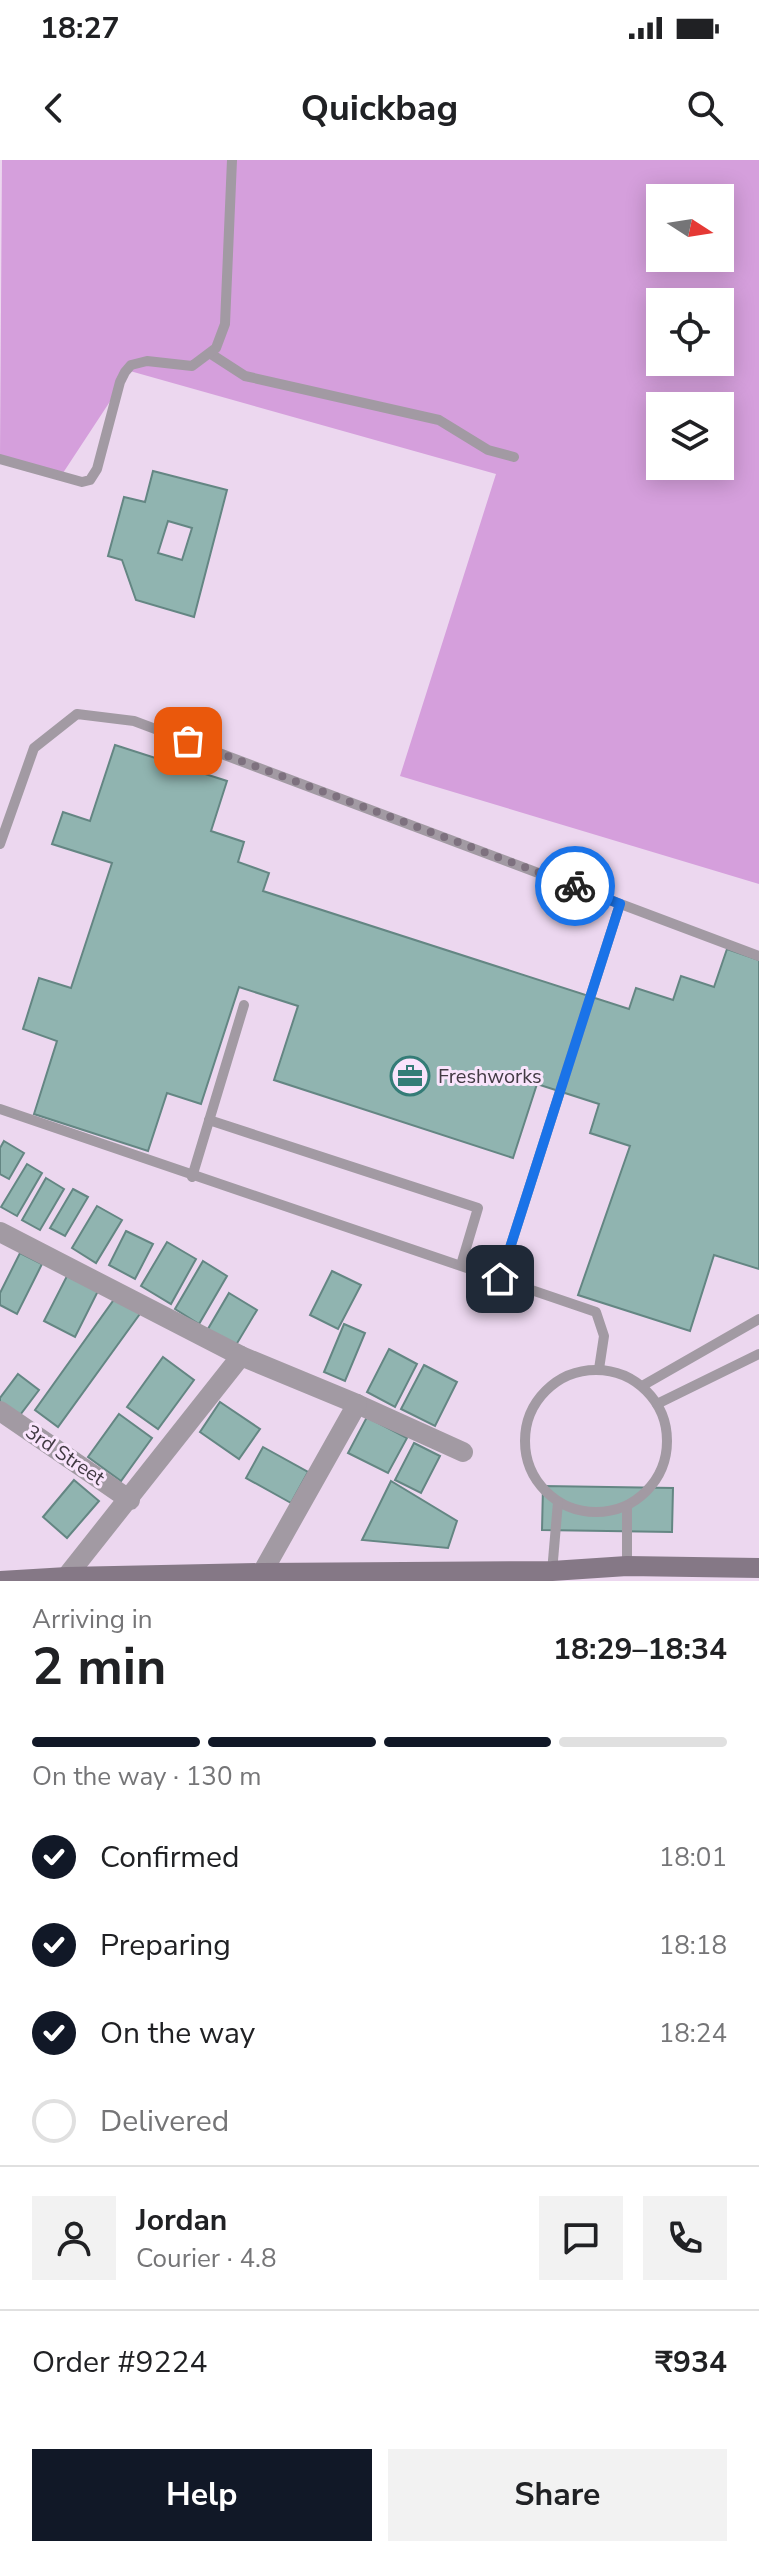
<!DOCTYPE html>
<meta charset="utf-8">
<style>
body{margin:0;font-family:"Nunito Sans",sans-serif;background:#f2f2f2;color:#202124;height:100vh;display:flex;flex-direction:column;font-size:30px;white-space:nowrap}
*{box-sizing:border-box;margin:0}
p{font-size:26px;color:#757577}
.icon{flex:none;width:44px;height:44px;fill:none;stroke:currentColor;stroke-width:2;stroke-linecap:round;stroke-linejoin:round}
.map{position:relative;height:1421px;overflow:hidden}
.panel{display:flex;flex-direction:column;background:#fff;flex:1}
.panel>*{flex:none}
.needle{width:52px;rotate:102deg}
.fabs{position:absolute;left:646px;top:24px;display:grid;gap:16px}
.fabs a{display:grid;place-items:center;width:88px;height:88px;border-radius:0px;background:#fff;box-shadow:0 4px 20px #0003;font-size:40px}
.pin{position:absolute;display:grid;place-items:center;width:68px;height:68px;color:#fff;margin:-34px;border-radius:16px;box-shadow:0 4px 12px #0006}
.courier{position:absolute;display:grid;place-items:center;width:80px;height:80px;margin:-40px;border:6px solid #1a73e8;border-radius:50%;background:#fff;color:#222;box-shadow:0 2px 10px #0007}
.summary em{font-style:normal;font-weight:700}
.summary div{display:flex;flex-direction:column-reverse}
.summary{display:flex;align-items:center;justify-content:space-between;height:136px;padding:0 32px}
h1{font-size:52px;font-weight:700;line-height:60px}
.bar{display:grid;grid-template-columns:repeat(4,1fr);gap:12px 8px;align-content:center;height:96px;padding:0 32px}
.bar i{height:10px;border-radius:6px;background:#e0e0e0}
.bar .active{background:#111827}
.bar p{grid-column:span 4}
.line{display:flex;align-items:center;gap:20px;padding:0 32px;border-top:2px solid #e0e0e0}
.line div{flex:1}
.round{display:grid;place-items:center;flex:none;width:84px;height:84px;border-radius:0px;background:#f2f2f2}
ol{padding:0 32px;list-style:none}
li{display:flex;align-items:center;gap:24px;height:88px}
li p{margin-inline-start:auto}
li .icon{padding:8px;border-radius:50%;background:#111827;color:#fff;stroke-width:4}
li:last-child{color:#757577}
li i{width:44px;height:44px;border:4px solid #e0e0e0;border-radius:50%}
.cta{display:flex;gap:16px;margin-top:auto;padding:16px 32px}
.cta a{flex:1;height:92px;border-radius:0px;background:#111827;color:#fff;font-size:32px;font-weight:700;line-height:92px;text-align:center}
.cta a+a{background:#f2f2f2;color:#202124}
.status{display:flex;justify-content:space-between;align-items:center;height:56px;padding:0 40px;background:#fff;direction:ltr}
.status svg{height:22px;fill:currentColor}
header{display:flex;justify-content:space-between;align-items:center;height:104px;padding:0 32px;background:#fff;font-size:36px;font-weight:700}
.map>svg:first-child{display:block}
</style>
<div class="status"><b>18:27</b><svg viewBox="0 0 49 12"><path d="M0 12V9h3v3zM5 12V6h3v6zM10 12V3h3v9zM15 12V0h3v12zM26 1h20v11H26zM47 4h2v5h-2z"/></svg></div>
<header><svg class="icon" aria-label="back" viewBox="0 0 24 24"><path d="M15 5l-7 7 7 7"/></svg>Quickbag<svg class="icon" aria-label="search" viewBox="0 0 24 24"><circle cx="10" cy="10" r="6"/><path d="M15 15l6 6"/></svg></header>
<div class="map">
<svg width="759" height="1421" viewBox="0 0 759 1421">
<rect width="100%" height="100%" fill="#ecd7ef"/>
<!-- green -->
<path fill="#d59fdc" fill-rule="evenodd" d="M 2,0 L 759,0 L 759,724 L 400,616 L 496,314 L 130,211 L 61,316 L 0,297 ZM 660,38 L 720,38 L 720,98 L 660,98 ZM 660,142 L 720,142 L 720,202 L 660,202 ZM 660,246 L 720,246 L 720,306 L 660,306 Z"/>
<!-- building -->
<g fill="#90b4b0" stroke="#648683" stroke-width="2" fill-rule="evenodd">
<path d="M 153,311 L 227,330 L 194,457 L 136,440 L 122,400 L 108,396 L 124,337 L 145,342 ZM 168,361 L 192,368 L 182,400 L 158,393 Z"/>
<polygon points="115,585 227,621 211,671 244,682 238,702 269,713 263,731 629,849 636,828 673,840 681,816 714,827 727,789 759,800 759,1109 714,1095 690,1171 578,1135 630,986 590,973 599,944 537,924 513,998 274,920 298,846 239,827 201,944 167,933 148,991 34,954 57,881 23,869 39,818 71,828 112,703 52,684 63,652 90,661"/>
<polygon points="4,981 24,993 9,1019 0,1014 0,988"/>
<polygon points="27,1004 42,1013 17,1056 1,1047"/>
<polygon points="46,1018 64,1029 40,1070 22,1060"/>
<polygon points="73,1029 88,1037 65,1076 50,1068"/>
<polygon points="97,1046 122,1060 96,1103 72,1088"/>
<polygon points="126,1071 153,1084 135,1119 109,1105"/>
<polygon points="167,1082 196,1099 171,1144 141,1126"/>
<polygon points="20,1093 42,1104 17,1154 0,1145 0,1133"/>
<polygon points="203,1101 227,1116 199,1164 175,1149"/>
<polygon points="332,1111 361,1125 338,1169 310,1155"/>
<polygon points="67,1116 98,1131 75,1177 44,1161"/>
<polygon points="229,1133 257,1150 233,1190 205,1174"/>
<polygon points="118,1134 142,1151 58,1267 35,1250"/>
<polygon points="344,1164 365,1173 345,1221 324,1212"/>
<polygon points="389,1189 417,1204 395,1247 367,1232"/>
<polygon points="163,1197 194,1220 158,1269 127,1247"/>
<polygon points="424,1205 457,1222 435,1266 401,1249"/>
<polygon points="18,1214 39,1230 17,1259 0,1245 0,1238"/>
<polygon points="220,1242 260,1269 239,1299 200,1272"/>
<polygon points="119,1254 152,1278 121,1321 88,1297"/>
<polygon points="367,1257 407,1278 388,1313 348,1293"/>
<polygon points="414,1283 440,1296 421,1333 395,1320"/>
<polygon points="263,1287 308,1312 291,1343 246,1318"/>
<polygon points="74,1320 99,1341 67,1378 43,1357"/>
<polygon points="391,1321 457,1361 448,1388 362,1380"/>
<polygon points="543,1326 673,1328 672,1372 542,1370"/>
</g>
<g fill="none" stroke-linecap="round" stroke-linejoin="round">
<!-- service -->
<g stroke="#a29aa3" stroke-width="10">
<polyline points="211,194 245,216 439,260 488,290 514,297"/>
<polyline points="0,299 82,322 90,320 97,309 120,222 125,212 131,205 147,201 192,206 216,188 225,164 232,0"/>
<polyline points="0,684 34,588 77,554 134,561 759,796"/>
<polyline points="0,949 596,1152 604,1176 599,1209"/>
<polyline points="209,960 478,1048 461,1105"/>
<polyline points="192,1017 244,845"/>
<polyline points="500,1119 620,744"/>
<circle cx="596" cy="1281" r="71"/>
<polyline points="642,1226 759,1159"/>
<polyline points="657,1244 759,1194"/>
<polyline points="627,1346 627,1406"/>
<polyline points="552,1412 558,1342"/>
</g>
<!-- minor -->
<g stroke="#a29aa3" stroke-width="20">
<polyline points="0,1072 241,1196 357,1244 463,1292"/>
<polyline points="0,1251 130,1340"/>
<polyline points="262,1413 357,1244"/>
<polyline points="63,1421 241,1196"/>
</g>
<!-- secondary -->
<polyline stroke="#857886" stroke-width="20" points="0,1421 67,1417 262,1413 552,1411 627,1406 759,1408"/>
</g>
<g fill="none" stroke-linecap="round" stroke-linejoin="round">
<!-- done -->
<polyline stroke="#7e717f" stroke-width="8" stroke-dasharray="0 14.4" points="188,581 575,726"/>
<!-- route -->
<polyline stroke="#1a73e8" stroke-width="10" points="500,1119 620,744 575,726"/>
</g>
<!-- icons -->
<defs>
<g id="office-ring" transform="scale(2)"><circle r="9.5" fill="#f9e4fc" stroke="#347c77" stroke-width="1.5"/><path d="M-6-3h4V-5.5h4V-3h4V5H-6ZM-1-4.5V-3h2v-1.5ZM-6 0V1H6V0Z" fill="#347c77"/></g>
</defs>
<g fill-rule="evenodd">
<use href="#office-ring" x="410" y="916"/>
</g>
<g text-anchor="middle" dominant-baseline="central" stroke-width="6" stroke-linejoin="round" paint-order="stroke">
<!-- poi labels -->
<g font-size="20" fill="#423a43" stroke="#f9e4fc" text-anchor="start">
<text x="438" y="916">Freshworks</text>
</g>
<!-- street labels -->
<g font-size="20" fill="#423a43" stroke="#f9e4fc">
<text transform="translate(65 1295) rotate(34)">3rd Street</text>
</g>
</g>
</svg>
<div class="fabs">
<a><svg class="needle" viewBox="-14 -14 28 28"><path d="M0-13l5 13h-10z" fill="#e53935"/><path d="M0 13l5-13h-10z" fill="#757577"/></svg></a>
<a><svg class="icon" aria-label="locate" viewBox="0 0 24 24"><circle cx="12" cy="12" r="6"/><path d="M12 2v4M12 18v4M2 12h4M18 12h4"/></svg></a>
<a><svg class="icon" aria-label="layers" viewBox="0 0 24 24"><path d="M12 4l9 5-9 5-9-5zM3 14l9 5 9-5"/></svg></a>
</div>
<div class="pin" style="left:188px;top:581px;background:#ea580c"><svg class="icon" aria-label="bag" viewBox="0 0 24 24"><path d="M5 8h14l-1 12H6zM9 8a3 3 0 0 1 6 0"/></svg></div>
<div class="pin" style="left:500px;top:1119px;background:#1f2937"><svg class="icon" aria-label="home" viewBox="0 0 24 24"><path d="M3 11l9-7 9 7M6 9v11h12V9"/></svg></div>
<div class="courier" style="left:575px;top:726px"><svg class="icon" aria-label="bike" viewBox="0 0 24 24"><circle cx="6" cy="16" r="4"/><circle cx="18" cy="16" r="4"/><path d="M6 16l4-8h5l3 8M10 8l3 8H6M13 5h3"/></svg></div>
</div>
<section class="panel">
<div class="summary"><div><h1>2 min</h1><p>Arriving in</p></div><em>18:29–18:34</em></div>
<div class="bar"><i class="active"></i><i class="active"></i><i class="active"></i><i></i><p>On the way · 130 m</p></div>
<ol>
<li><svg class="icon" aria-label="check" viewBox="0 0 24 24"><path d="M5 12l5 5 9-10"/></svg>Confirmed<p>18:01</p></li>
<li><svg class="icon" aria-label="check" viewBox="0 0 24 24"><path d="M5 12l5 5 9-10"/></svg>Preparing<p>18:18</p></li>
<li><svg class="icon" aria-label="check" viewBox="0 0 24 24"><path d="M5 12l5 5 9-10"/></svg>On the way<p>18:24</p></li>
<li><i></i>Delivered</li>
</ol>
<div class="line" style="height:144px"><a class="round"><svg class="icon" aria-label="person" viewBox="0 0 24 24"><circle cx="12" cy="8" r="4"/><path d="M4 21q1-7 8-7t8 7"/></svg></a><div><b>Jordan</b><p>Courier · 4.8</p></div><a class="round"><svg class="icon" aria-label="chat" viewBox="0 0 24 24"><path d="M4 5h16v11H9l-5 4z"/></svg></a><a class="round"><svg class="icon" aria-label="phone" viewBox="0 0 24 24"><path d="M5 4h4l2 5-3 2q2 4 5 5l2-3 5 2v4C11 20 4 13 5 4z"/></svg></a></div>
<div class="line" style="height:104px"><div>Order #9224</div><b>₹934</b></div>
<div class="cta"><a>Help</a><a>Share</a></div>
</section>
